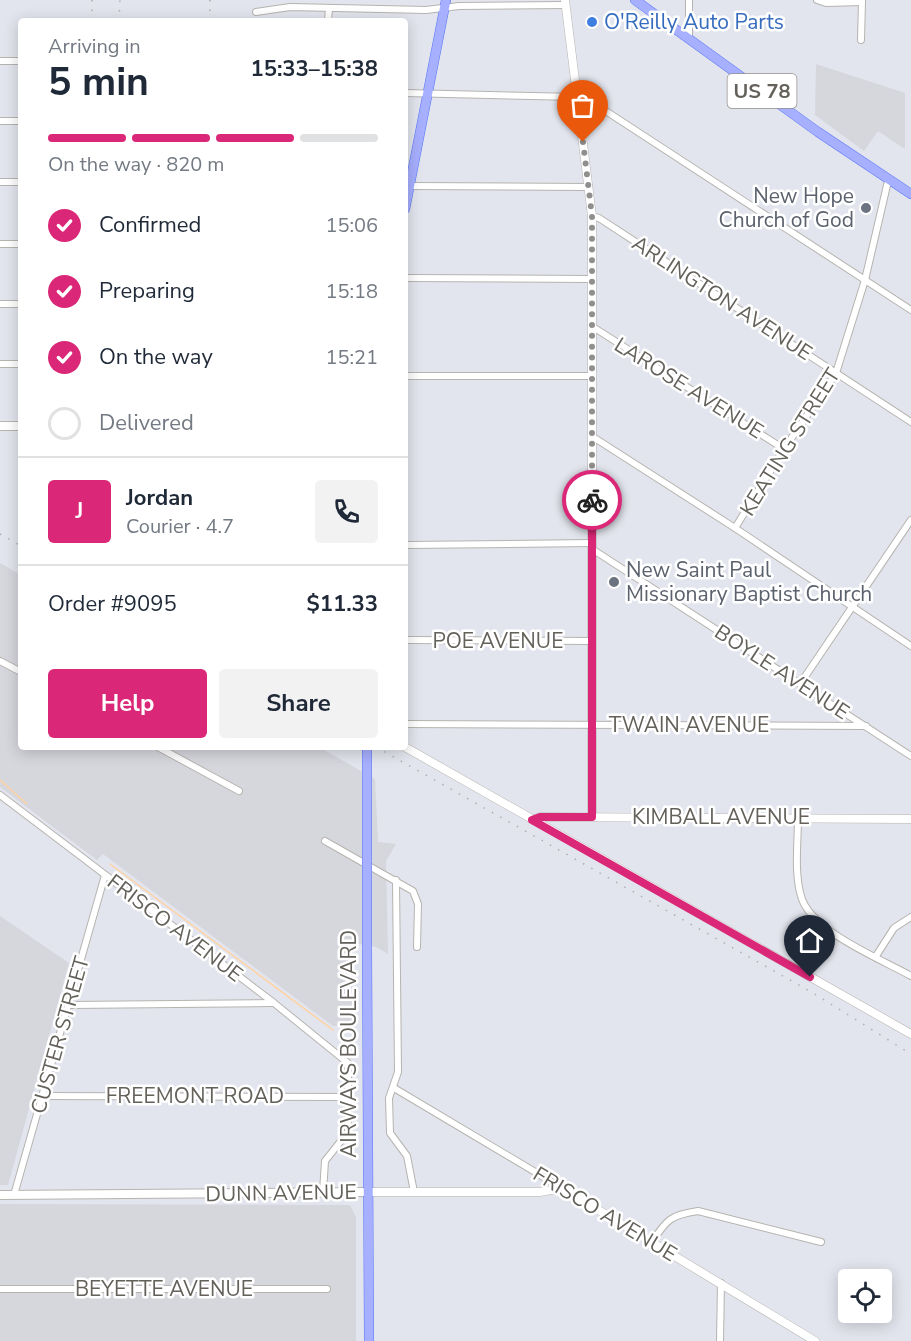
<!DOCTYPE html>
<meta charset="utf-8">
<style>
body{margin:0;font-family:"Nunito Sans",sans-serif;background:#f2f2f3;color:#1f2937;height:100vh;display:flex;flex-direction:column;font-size:22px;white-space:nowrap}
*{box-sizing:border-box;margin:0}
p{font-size:20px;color:#747a83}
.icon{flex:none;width:33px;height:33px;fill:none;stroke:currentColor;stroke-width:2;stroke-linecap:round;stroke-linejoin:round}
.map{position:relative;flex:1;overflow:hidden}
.drawer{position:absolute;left:18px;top:18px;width:390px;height:732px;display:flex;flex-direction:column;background:#fff;border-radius:6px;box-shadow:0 3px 15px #0003}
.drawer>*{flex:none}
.tools{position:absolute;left:838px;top:1269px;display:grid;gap:12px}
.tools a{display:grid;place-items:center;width:54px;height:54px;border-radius:6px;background:#fff;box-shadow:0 3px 15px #0003;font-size:30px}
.pin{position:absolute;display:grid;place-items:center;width:51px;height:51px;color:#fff;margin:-62px -26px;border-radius:50% 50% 50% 0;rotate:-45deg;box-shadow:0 0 6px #0007}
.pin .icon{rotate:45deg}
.courier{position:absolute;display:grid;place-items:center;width:60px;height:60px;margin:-30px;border:4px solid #db2777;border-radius:50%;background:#fff;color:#222;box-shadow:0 2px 8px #0007}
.headline em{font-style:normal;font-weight:700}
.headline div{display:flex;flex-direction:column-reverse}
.headline{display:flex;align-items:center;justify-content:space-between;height:102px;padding:0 30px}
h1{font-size:39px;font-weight:700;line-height:45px}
.bar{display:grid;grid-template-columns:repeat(4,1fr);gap:9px 6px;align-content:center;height:72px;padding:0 30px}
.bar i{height:8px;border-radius:4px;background:#e0e1e3}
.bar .on{background:#db2777}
.bar p{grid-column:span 4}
.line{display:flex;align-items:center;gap:15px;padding:0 30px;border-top:2px solid #e0e1e3}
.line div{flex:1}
.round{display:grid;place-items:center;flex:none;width:63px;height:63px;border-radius:6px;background:#f2f2f3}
ol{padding:0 30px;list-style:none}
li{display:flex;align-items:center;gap:18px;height:66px}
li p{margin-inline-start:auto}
li .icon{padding:6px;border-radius:50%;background:#db2777;color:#fff;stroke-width:4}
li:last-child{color:#747a83}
li i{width:33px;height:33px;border:3px solid #e0e1e3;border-radius:50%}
.primary-button{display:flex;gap:12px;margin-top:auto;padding:12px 30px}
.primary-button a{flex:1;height:69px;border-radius:6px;background:#db2777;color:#fff;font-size:24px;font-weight:700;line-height:69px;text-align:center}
.primary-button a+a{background:#f2f2f3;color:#1f2937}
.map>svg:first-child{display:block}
</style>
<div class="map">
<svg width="911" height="1341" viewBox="0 0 911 1341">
<rect width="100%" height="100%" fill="#e3e5ee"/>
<!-- industrial -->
<g fill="#d6d6dd">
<polygon points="816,64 905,93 905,149 878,131 864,151 815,115"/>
<polygon points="0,563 21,575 21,747 319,747 375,779 378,842 396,844 386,861 388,954 376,947 350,942 353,1025 333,1026 103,854 97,860 0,787"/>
<polygon points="0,916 69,963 8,1185 0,1185"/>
<polygon points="0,1204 350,1205 356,1217 356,1341 0,1341"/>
</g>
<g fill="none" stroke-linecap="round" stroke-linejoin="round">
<!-- stream -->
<g stroke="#ffd2a2" stroke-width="1.5">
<polyline points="0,780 27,804"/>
<polyline points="110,864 333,1030"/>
</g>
<!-- minor casing -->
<g stroke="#b6b4af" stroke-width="8">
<g id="minor">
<polyline points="817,0 826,3 862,2"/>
<polyline points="256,12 290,7 426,10 459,6 565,5"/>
<polyline points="328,21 329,8"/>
<polyline points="689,39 689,0"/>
<polyline points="861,40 862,1"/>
<polyline points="0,61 21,61"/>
<polyline points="405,93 578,97 592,102 911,310"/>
<polyline points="0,121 21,121"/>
<polyline points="0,182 21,182"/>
<polyline points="409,186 589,187"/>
<polyline points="592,216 599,218 911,422"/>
<polyline points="0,244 21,244"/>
<polyline points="405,278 592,279"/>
<polyline points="0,304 21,304"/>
<polyline points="593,327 784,449"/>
<polyline points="0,364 21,364"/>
<polyline points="405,376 592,376"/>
<polyline points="593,437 735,528 911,646"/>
<polyline points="735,528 784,449 836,373 865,280 888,181"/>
<polyline points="405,545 592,543"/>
<polyline points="592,549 911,756"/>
<polyline points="405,640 592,641"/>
<polyline points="0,661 21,672"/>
<polyline points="800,684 911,520"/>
<polyline points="405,724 866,726"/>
<polyline points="158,747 239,791"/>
<polyline points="0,795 274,1003 348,1063 348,1132 325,1161 323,1192"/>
<path d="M 798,817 C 798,843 794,872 801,896 C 810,931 881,959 911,976"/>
<polyline points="325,841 413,891 418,904 417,947"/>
<polyline points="396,880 398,1072 389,1098 390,1133 407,1156 414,1192"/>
<polyline points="876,956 894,928 911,917"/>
<polyline points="70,1005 273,1003"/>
<polyline points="394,1088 562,1188"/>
<polyline points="41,1096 349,1097"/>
<polyline points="14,1195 105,875"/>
<path d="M 652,1242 C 667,1219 671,1215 698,1211 L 821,1242"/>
<polyline points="0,1289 327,1289"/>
<polyline points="720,1341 721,1283"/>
</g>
</g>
<!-- tertiary casing -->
<g stroke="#b6b4af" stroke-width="9">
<g id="tertiary">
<polyline points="565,0 592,216 592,817"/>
<polyline points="405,747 911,1034"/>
<polyline points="532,820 540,817 911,819"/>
<polyline points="368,1192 540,1192 562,1188 815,1341"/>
</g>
</g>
<!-- secondary casing -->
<g stroke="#b7b4ae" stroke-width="10">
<g id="secondary">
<polyline points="0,426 21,426"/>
<polyline points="0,1195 368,1192"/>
</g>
</g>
<!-- primary casing -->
<g stroke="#5677f4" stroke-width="10">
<g id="primary">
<polyline points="635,0 818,132 911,194"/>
<polyline points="405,209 446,0"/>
<polyline points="367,948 369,1341"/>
</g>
</g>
<!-- minor -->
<use href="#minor" stroke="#fff" stroke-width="6"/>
<!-- tertiary -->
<use href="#tertiary" stroke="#fff" stroke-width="8"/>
<!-- secondary -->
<use href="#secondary" stroke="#fff" stroke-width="8"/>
<!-- primary -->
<use href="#primary" stroke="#a7afff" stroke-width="9"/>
<!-- rail -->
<g stroke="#b0afae" stroke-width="1.5" stroke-dasharray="1.5 8" stroke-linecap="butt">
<polyline points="92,0 92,21"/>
<polyline points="210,0 210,21"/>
<polyline points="119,21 120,0"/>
<polyline points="0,534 21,546"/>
<polyline points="376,747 813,993 911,1054"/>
</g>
<!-- primary-bridge casing -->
<g stroke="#5677f4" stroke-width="10" stroke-linecap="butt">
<polyline id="primary-bridge" points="367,948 367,747"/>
</g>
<!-- primary-bridge -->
<use href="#primary-bridge" stroke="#a7afff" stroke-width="9"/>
</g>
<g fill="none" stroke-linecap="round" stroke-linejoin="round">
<!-- done -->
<polyline stroke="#908f8e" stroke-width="6" stroke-dasharray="0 10.8" points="583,142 592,216 592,500"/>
<!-- route -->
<polyline stroke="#db2777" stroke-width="8" points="592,500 592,817 540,817 532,820 810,977"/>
</g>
<!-- markers -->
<circle fill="#3f7fe0" stroke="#fff" stroke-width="2" cx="592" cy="22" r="6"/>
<g fill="#6b7280" stroke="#fff" stroke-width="2">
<circle cx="866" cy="208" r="6"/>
<circle cx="614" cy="582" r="6"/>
</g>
<g text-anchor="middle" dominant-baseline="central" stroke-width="5" stroke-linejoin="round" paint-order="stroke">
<!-- shield labels -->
<rect fill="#fff" stroke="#92908c" stroke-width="1.5" x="727.5" y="74" width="69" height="34" rx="4.5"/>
<g font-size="20" font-weight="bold" fill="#64615b">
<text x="762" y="91">US 78</text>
</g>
<!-- shop labels -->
<g font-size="21" fill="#366cbe" stroke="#fff" text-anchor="start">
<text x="604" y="22">O'Reilly Auto Parts</text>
</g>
<!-- worship labels -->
<g font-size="21" fill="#5b616d" stroke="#fff" text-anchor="end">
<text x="854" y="196">New Hope<tspan x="854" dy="24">Church of God</tspan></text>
<text x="626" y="570" text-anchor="start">New Saint Paul<tspan x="626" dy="24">Missionary Baptist Church</tspan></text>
</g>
<!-- street labels -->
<g font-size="21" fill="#64615b" stroke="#fff">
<text transform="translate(722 298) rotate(33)">ARLINGTON AVENUE</text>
<text transform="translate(689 388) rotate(32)">LAROSE AVENUE</text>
<text transform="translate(790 442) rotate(-58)">KEATING STREET</text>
<text x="498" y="641">POE AVENUE</text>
<text transform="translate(782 672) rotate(33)">BOYLE AVENUE</text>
<text x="689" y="725">TWAIN AVENUE</text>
<text x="721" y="817">KIMBALL AVENUE</text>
<text transform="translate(175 928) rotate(37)">FRISCO AVENUE</text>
<text transform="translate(60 1035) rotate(-74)">CUSTER STREET</text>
<text transform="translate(349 1044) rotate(-90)">AIRWAYS BOULEVARD</text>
<text x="195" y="1096">FREEMONT ROAD</text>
<text transform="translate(281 1193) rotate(-1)">DUNN AVENUE</text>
<text transform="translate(605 1214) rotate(31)">FRISCO AVENUE</text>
<text x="164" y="1289">BEYETTE AVENUE</text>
</g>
</g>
</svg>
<div class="tools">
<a><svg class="icon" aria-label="locate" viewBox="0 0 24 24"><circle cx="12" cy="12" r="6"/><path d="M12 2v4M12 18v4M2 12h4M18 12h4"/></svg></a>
</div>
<div class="pin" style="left:583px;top:142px;background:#ea580c"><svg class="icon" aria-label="bag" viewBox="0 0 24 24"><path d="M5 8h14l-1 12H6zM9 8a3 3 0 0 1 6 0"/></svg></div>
<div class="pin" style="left:810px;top:977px;background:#1f2937"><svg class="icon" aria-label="home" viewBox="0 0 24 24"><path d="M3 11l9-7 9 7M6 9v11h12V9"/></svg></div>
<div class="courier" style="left:592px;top:500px"><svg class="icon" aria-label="bike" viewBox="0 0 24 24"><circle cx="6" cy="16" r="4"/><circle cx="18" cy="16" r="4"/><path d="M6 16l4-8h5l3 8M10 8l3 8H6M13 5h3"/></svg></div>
<section class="drawer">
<div class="headline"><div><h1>5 min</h1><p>Arriving in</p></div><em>15:33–15:38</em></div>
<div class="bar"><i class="on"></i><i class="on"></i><i class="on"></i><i></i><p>On the way · 820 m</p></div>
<ol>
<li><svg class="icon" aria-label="check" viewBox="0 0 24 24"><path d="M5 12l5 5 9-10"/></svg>Confirmed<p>15:06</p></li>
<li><svg class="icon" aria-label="check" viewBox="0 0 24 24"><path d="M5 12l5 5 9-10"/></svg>Preparing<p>15:18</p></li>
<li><svg class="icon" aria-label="check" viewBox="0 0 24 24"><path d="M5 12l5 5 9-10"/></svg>On the way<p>15:21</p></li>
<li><i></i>Delivered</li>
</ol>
<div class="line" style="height:108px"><b class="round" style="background:#db2777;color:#fff">J</b><div><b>Jordan</b><p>Courier · 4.7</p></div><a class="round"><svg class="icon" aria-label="phone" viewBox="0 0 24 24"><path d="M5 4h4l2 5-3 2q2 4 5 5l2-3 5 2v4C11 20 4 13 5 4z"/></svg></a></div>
<div class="line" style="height:78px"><div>Order #9095</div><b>$11.33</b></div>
<div class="primary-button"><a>Help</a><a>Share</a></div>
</section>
</div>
